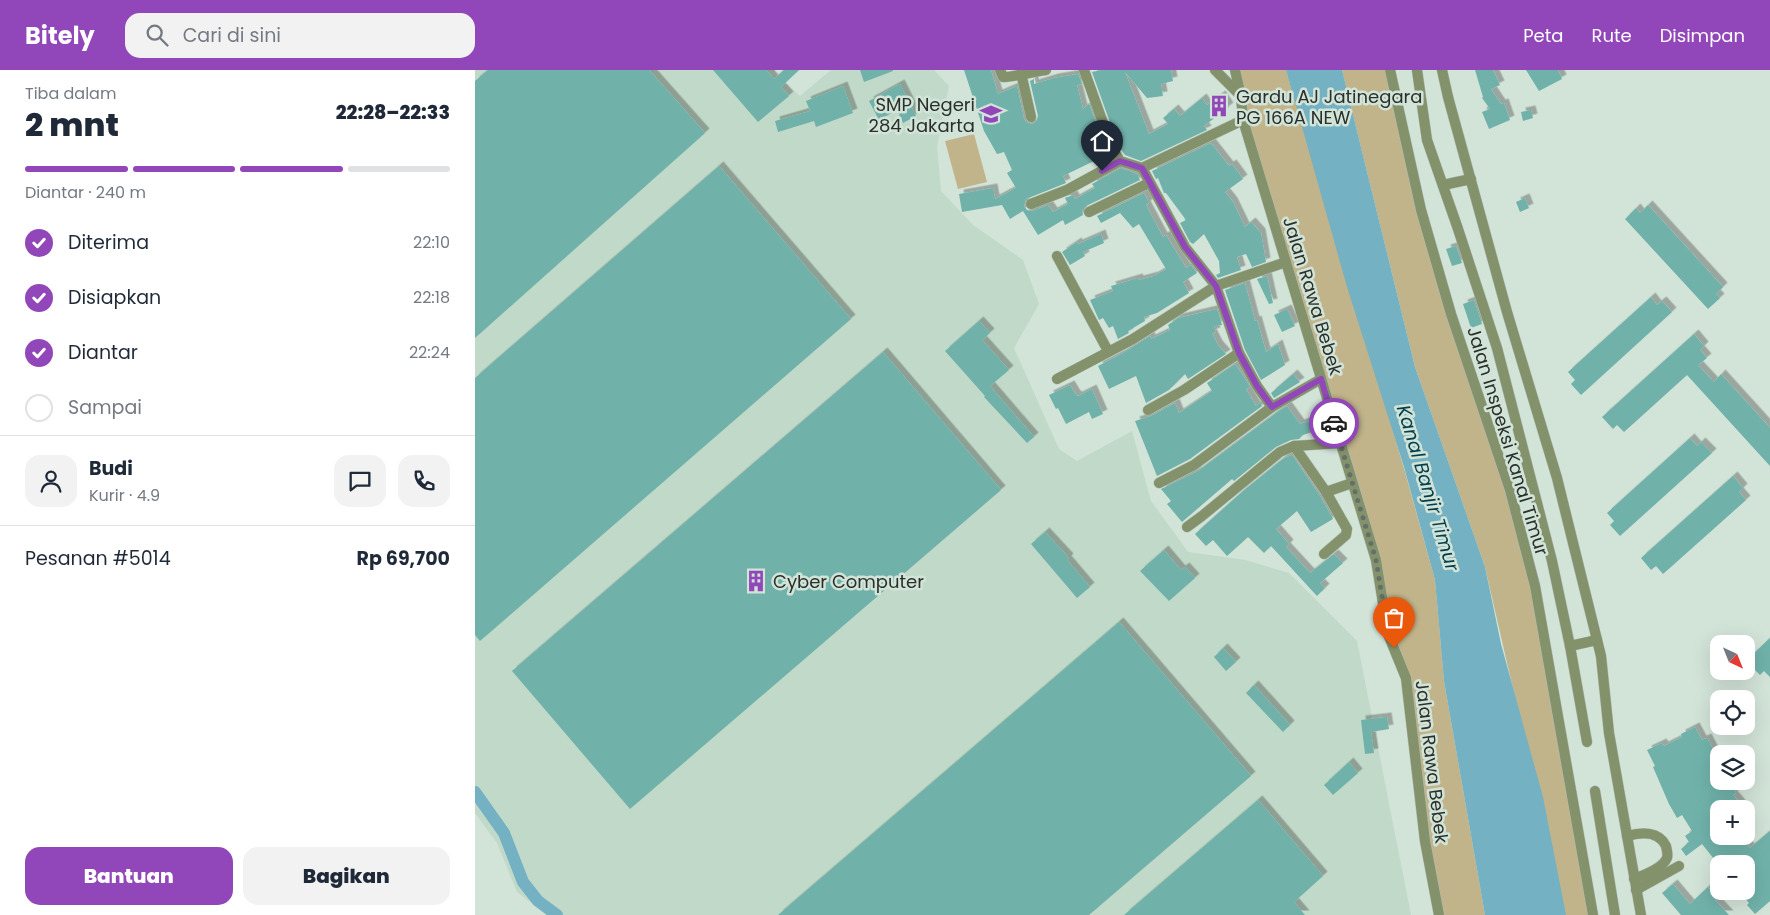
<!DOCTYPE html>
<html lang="id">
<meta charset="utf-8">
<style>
body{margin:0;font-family:Poppins,sans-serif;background:#f2f2f3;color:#1f2937;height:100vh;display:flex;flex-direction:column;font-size:19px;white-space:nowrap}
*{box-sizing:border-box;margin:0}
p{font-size:16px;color:#747a83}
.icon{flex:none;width:28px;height:28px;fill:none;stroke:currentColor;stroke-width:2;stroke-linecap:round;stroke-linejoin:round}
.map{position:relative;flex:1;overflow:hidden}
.details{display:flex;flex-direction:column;background:#fff;width:475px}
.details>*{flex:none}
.needle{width:32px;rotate:137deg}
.tools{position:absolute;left:1235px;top:565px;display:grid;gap:10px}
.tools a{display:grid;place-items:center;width:45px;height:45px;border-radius:10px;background:#fff;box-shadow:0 5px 20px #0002;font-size:25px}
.pin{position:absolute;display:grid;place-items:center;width:42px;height:42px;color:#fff;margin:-51px -21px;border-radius:50% 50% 50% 0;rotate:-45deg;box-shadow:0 0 5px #0007}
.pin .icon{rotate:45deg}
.courier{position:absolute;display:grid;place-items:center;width:50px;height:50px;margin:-25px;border:4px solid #9147b9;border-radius:50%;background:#fff;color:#222;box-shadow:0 1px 6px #0007}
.summary em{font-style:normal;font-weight:800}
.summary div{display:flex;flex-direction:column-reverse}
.summary{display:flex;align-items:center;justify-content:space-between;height:85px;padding:0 25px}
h1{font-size:32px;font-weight:800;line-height:38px}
.bar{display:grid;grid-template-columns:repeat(4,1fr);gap:8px 5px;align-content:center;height:60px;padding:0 25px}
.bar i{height:6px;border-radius:4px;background:#e0e1e3}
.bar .selected{background:#9147b9}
.bar p{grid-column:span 4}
.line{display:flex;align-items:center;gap:12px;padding:0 25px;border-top:1px solid #e0e1e3}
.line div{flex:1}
.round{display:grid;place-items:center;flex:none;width:52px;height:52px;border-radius:15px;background:#f2f2f3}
ol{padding:0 25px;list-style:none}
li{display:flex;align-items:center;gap:15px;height:55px}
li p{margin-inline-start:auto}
li .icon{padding:5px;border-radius:50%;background:#9147b9;color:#fff;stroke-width:4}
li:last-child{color:#747a83}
li i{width:28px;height:28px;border:2px solid #e0e1e3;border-radius:50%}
.button{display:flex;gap:10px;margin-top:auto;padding:10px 25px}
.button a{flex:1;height:58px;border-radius:15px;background:#9147b9;color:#fff;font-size:20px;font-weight:800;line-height:58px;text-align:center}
.button a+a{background:#f2f2f3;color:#1f2937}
header{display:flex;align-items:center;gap:30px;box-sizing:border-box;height:70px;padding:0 25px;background:#9147b9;color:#fff}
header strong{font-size:24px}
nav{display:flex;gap:28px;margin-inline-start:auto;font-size:18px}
.search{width:350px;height:45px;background:#f2f2f3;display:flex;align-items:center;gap:12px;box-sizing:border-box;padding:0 18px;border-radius:15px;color:#747a83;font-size:19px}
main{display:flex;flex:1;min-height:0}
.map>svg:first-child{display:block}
</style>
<header>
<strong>Bitely</strong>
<div class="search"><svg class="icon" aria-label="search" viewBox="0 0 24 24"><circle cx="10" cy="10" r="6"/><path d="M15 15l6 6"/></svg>Cari di sini</div>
<nav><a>Peta</a><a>Rute</a><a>Disimpan</a></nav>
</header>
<main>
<section class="details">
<div class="summary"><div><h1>2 mnt</h1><p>Tiba dalam</p></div><em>22:28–22:33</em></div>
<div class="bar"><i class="selected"></i><i class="selected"></i><i class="selected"></i><i></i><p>Diantar · 240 m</p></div>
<ol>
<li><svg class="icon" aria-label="check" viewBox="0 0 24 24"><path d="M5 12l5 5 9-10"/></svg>Diterima<p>22:10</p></li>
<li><svg class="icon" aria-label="check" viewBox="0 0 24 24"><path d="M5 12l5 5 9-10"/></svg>Disiapkan<p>22:18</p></li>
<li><svg class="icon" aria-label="check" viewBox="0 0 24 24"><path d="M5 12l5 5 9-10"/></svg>Diantar<p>22:24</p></li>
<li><i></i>Sampai</li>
</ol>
<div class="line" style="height:90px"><a class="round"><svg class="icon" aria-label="person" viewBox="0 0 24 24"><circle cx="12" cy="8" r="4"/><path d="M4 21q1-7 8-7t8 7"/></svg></a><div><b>Budi</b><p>Kurir · 4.9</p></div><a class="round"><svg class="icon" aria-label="chat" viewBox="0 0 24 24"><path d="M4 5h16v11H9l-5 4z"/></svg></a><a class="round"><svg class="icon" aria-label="phone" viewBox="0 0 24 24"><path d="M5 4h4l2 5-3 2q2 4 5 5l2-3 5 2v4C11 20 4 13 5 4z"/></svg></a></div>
<div class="line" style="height:65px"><div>Pesanan #5014</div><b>Rp 69,700</b></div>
<div class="button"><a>Bantuan</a><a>Bagikan</a></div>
</section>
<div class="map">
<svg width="1295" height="845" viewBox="0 0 1295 845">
<defs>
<filter id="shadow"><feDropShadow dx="4.5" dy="-4.5" stdDeviation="0" flood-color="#0004"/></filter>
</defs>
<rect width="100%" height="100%" fill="#d2e3d8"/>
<!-- built -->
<polygon fill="#c1d9c8" points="0,0 300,0 300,3 325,26 356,0 459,0 474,16 462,76 466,121 498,155 548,190 564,234 539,278 584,379 602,391 657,361 676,431 713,482 770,490 814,503 882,571 936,845 72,845 42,822 22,773 0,743"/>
<!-- green -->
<g fill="#c1b48a">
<polygon points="760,0 811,0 930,402 960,510 969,611 1010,845 964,845 931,608 913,564 901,490 768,50"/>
<polygon points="867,0 914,0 946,140 1060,516 1118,845 1090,845 1010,497 940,297"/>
<polygon points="499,64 512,112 483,119 470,71"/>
</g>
<!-- water -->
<polygon fill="#74b1c3" points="811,0 867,0 940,297 1010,497 1026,574 1068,727 1091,845 1010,845 969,611 960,510 929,397 872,217"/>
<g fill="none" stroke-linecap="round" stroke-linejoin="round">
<!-- canal -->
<polyline stroke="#74b1c3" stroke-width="12" points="0,722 29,763 48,812 63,831 82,845"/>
</g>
<!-- building -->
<g fill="#6fb2aa" filter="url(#shadow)">
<polygon points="13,0 174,0 230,63 0,268 0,11"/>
<polygon points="238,0 291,0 299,9 309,0 324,0 306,17 314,26 283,52"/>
<polygon points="385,0 418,0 418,1 389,12"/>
<polygon points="489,0 516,0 523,24 542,16 549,49 551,52 557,54 561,52 563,46 555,11 559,9 559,14 579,8 603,4 607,14 602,15 608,39 614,34 631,80 635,88 622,96 619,91 588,106 591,113 551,129 549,136 552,140 558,141 573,135 578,142 593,134 590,128 598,125 600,129 620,118 617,114 646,98 662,104 665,110 611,136 607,141 608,145 590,155 588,150 563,165 548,141 535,149 527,135 487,142 484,124 518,118 520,129 541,118 532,103 537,100 529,82 522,84 509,61"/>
<polygon points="626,0 696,0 698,11 686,14 688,26 672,28 650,2 674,64 693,54 688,48 699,39 705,46 727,28 732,35 746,25 754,37 729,56 732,60 666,91 650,85 643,75 617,2"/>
<polygon points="1000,0 1018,0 1025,15 1016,19 1026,34 1029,33 1035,50 1014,59 1007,42 1015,39 1007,28 1008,27"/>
<polygon points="1051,0 1083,0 1087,9 1064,21"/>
<polygon points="425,14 441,46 428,53 422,40 404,50 394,31"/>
<polygon points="368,16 378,43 341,57 339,51 303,62 300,51 335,41 331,31"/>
<polygon points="1056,40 1058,48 1048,51 1046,42"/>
<polygon points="736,73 754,96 757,94 768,109 750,122 758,132 770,157 776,152 786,163 791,192 777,197 771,184 762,187 766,200 743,208 741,205 745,203 744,191 729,164 718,174 715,172 705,153 711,150 691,123 689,123 683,108 681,109 677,101"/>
<polygon points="244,96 376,249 5,571 0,565 0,308"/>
<polygon points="669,123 674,133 671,135 688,167 691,165 711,198 716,195 722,203 708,212 714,223 682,243 669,247 670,251 653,261 654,263 643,269 638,256 634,258 628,248 624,250 615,230 638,221 636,216 663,208 664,210 679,206 691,199 664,154 658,158 645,143 626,153 622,146"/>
<polygon points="1050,128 1054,138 1045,142 1041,132"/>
<polygon points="1173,135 1248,217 1241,224 1245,228 1233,239 1150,149 1161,138 1165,143"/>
<polygon points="626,164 629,173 608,182 610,186 595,195 587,182 602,172 603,174"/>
<polygon points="981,176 987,193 977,196 971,179"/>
<polygon points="792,206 798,233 794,234 782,209"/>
<polygon points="770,213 780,251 782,250 791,282 803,274 810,295 786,310 770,280 750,220"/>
<polygon points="1176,227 1182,235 1187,231 1197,242 1106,325 1096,314 1100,310 1093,302"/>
<polygon points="999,230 1007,254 996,258 988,234"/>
<polygon points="742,239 747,255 739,256 741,262 737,263 743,275 751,284 713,309 710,304 694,320 671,333 661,306 634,319 623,296 648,283 675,266 676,269 695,260 693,255 703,248"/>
<polygon points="812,239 820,256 807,262 799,245"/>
<polygon points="504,251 515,263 507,270 534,300 515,316 559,367 552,373 509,327 510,326 470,281"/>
<polygon points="1219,264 1229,276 1225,280 1232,288 1223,295 1239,312 1246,304 1295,358 1295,396 1212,305 1149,362 1142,355 1138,359 1127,347"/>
<polygon points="408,282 526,420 155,739 37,601"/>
<polygon points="760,294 767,304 775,317 771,319 781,336 785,332 787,336 715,389 682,406 660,351 676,346 700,333 704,343 737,321 732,313"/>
<polygon points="818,304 825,312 799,328 796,323"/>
<polygon points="595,315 601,325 603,326 617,319 628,344 617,349 614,342 591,354 583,338 581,339 574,325"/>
<polygon points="812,336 825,354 839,349 843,360 828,365 824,369 816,370 801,377 759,411 757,409 707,452 692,434 696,431 686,419 723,401 801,343"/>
<polygon points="1215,368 1222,376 1226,372 1237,383 1145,466 1135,455 1139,451 1132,443"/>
<polygon points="817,385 845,426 858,449 836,462 822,441 801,459 814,474 811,477 835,503 859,484 868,493 845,513 850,518 842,526 796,476 789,483 773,467 752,486 738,470 731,476 720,464 768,421 809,388"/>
<polygon points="1258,406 1268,418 1264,422 1271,430 1188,504 1181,496 1176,500 1166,488"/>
<polygon points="570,462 594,488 592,490 615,517 602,528 556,474"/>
<polygon points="689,480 706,500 710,497 720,508 694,531 665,501"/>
<polygon points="644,552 776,706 614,845 303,845"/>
<polygon points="1295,568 1295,607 1289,601 1285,605 1271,591"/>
<polygon points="748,578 761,592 751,601 739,587"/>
<polygon points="779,615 815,655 808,662 771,623"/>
<polygon points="912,647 914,659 896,662 899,683 890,684 886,650"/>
<polygon points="1220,657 1227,670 1232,668 1244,691 1244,711 1255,711 1261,723 1258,725 1270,739 1244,739 1244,766 1266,766 1275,778 1295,761 1295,831 1280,844 1272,835 1274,833 1264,821 1271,821 1271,794 1243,794 1227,774 1211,786 1206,779 1214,772 1210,766 1217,761 1207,745 1202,748 1194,734 1178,697 1180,696 1172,680 1187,673 1189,676 1207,667 1206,664"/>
<polygon points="874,692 883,703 858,725 849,715"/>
<polygon points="783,730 848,806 819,832 830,845 649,845"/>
<polygon points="1198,814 1215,834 1233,817 1242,828 1240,830 1254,845 1206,845 1187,823"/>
</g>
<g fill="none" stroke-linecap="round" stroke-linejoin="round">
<!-- minor casing -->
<g stroke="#b0bfb6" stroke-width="11">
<g id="minor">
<path d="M 525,0 L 528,7 C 533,8 563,1 571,0"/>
<polyline points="609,0 637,78 645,91 667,98 768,50"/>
<polyline points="942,0 952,70 983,159 1022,278 1077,491 1095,576 1112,672"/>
<polyline points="967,0 973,27 1032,242 1082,408 1126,586 1134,663 1166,845"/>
<polyline points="546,3 556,47"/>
<polyline points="667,98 710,177 741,216 764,283 782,316 797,337"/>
<polyline points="968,115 996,109"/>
<polyline points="556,134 592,120 645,91"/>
<polyline points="614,142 674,113"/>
<polyline points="582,186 633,281"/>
<polyline points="582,309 658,269 741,216 811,192"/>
<polyline points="673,340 709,320 764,283"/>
<polyline points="819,376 851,422 872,459 871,465 849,484"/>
<polyline points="684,413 719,395 797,337 846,309"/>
<polyline points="851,422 877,413"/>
<polyline points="712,457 727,446 805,382 819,376 865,373"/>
<polyline points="1095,576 1122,570"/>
<polyline points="1120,721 1140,845"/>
<path d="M 1152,766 C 1166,762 1184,761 1191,776 C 1192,780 1193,785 1192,788 C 1187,799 1169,805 1159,809"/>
<polyline points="1161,820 1204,796"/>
</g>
</g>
<!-- tertiary casing -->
<g stroke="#b0bfb6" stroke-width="11">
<g id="tertiary">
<polyline points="740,0 766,26"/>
<polyline points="760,0 766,26 768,50 901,490 913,564 931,608 950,771 964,845"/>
<polyline points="915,0 946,140 976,244 1035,420 1060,516 1118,845"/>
</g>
</g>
<!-- minor -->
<use href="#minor" stroke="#84926c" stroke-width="10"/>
<!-- tertiary -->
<use href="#tertiary" stroke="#84926c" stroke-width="10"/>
</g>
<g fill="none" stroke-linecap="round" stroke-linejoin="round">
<!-- done -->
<polyline stroke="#656f68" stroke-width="5" stroke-dasharray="0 9" points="859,353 901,490 913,564 919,578"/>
<!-- route -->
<polyline stroke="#9147b9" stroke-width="6" points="627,101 645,91 667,98 710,177 741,216 764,283 782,316 797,337 846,309 859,353"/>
</g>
<!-- icons -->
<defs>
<g id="building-bare" transform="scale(1.725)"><path d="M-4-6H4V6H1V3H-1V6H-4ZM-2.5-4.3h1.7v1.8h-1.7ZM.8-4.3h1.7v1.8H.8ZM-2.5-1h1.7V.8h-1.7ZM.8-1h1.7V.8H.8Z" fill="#9147b9" stroke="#d2e3d8" stroke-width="2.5" paint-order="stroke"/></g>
<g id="school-bare" transform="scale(1.725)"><path d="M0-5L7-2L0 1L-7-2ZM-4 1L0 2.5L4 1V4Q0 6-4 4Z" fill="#9147b9" stroke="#d2e3d8" stroke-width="2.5" paint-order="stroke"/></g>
</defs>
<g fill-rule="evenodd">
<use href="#building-bare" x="744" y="36"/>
<use href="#school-bare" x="516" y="44"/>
<use href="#building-bare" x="281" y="511"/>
</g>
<g text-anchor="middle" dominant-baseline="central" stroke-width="5" stroke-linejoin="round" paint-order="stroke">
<!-- poi labels -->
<g font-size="18" fill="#2a302c" stroke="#d2e3d8" text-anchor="start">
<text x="761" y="26">Gardu AJ Jatinegara<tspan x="761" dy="21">PG 166A NEW</tspan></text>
<text x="500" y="34" text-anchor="end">SMP Negeri<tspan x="500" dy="21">284 Jakarta</tspan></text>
<text x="298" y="511">Cyber Computer</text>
</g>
<!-- street labels -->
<g font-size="18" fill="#2a302c" stroke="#d2e3d8">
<text transform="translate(838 226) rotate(73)">Jalan Rawa Bebek</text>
<text transform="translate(1033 371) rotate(73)">Jalan Inspeksi Kanal Timur</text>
<text transform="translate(957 692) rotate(83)">Jalan Rawa Bebek</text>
</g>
<!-- water labels -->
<g font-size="19" font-style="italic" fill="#023e4b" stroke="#d2e3d8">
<text transform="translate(953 418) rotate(73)">Kanal Banjir Timur</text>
</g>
</g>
</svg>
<div class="tools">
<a><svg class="needle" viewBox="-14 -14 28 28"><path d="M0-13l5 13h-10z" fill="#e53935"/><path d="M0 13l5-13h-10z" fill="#747a83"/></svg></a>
<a><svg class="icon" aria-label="locate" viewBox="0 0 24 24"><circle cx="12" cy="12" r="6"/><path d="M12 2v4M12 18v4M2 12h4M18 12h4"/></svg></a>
<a><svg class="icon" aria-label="layers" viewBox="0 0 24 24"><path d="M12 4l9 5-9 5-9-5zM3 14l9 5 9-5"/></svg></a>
<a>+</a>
<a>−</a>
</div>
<div class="pin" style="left:919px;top:578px;background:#ea580c"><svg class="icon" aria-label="bag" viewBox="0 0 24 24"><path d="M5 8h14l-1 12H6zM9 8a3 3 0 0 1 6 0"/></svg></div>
<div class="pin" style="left:627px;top:101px;background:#1f2937"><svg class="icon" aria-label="home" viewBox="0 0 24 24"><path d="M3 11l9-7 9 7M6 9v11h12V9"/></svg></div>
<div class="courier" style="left:859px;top:353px"><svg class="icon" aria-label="car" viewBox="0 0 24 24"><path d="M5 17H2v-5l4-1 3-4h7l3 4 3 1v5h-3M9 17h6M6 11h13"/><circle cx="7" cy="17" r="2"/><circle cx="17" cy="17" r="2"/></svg></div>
</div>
</main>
